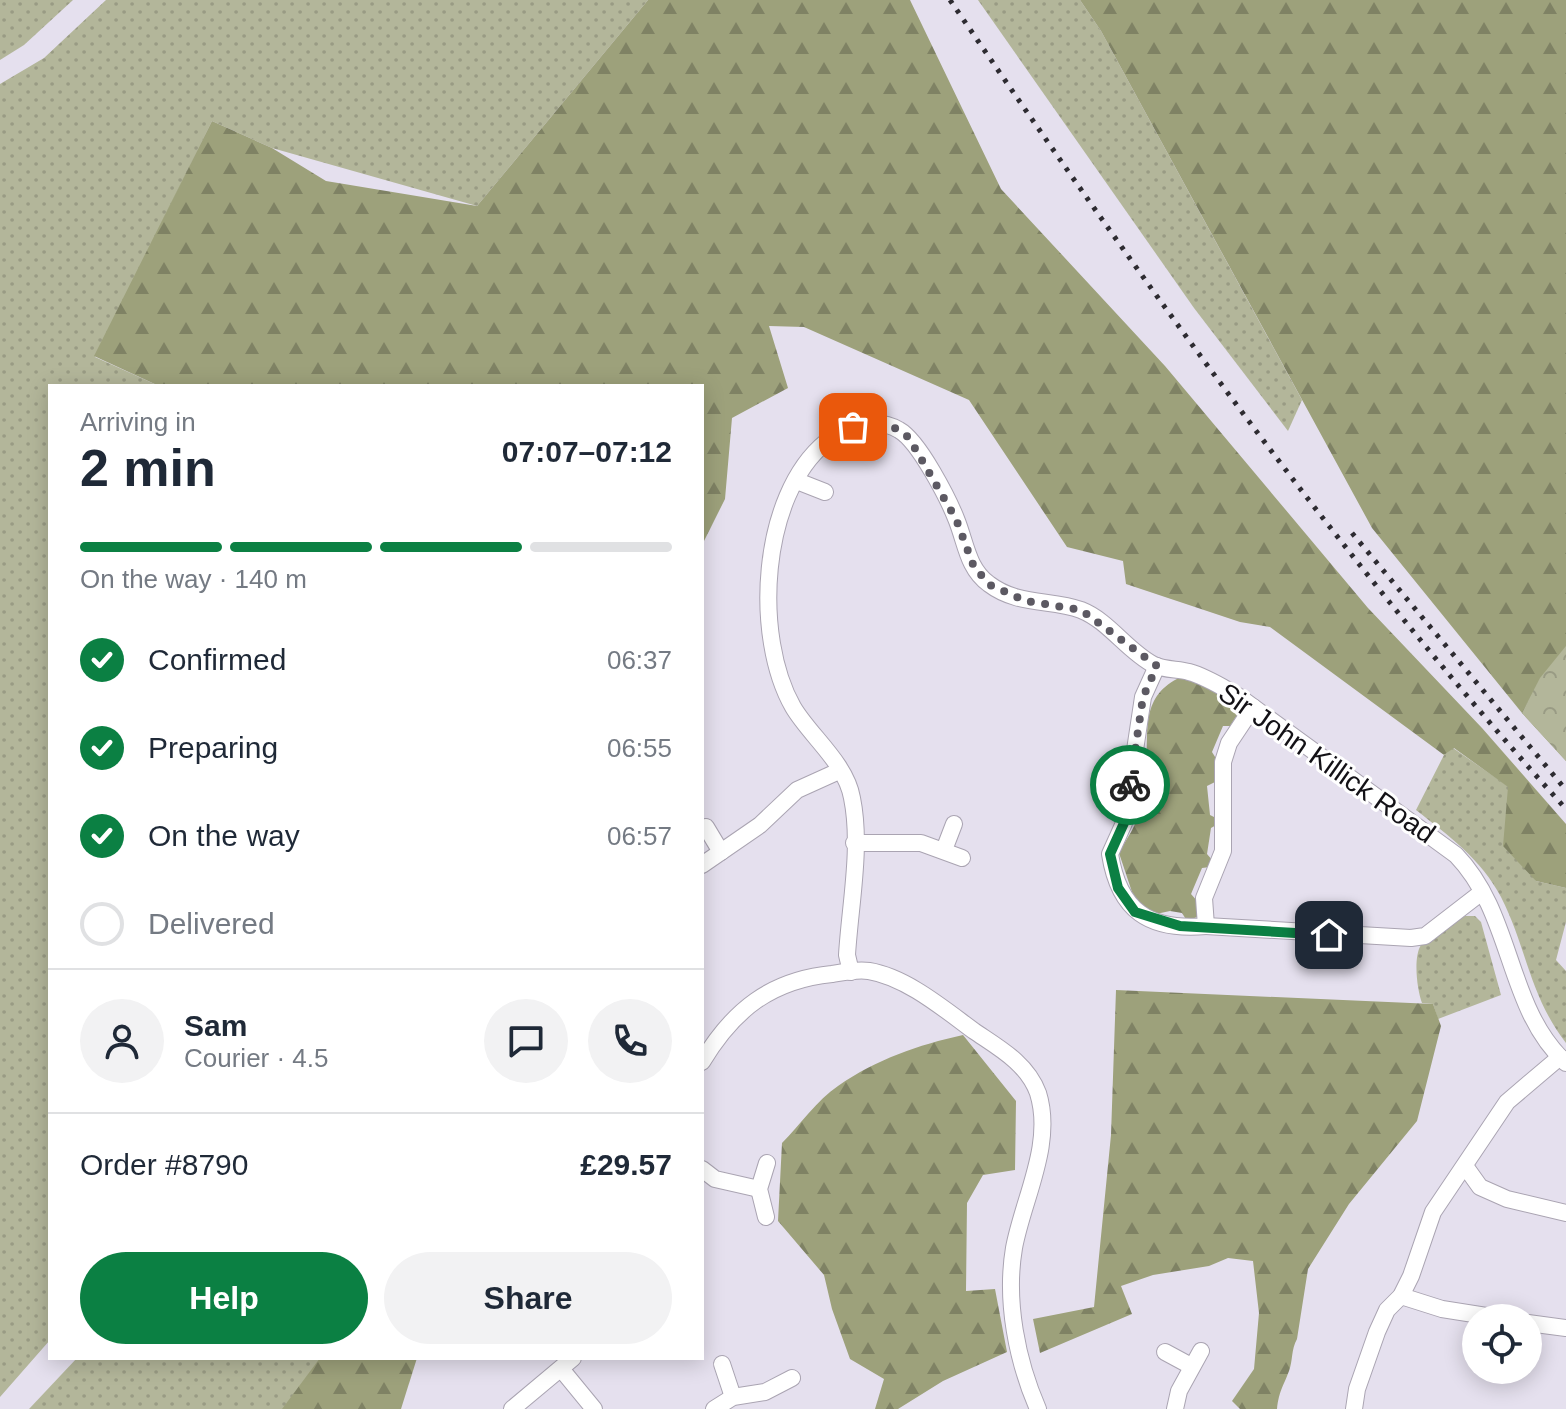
<!DOCTYPE html>
<meta charset="utf-8">
<style>
body{margin:0;font-family:Arial,sans-serif;background:#f2f2f3;color:#1f2937;height:100vh;display:flex;flex-direction:column;font-size:30px;white-space:nowrap}
*{box-sizing:border-box;margin:0}
p{font-size:26px;color:#747a83}
.icon{flex:none;width:44px;height:44px;fill:none;stroke:currentColor;stroke-width:2;stroke-linecap:round;stroke-linejoin:round}
.map{position:relative;flex:1;overflow:hidden}
.side{position:absolute;left:48px;top:384px;width:656px;height:976px;display:flex;flex-direction:column;background:#fff;border-radius:0px;box-shadow:0 4px 20px #0003}
.side>*{flex:none}
.fabs{position:absolute;left:1462px;top:1304px;display:grid;gap:16px}
.fabs a{display:grid;place-items:center;width:80px;height:80px;border-radius:50%;background:#fff;box-shadow:0 4px 20px #0003;font-size:40px}
.pin{position:absolute;display:grid;place-items:center;width:68px;height:68px;color:#fff;margin:-34px;border-radius:16px;box-shadow:0 4px 12px #0006}
.courier{position:absolute;display:grid;place-items:center;width:80px;height:80px;margin:-40px;border:6px solid #0b8043;border-radius:50%;background:#fff;color:#222;box-shadow:0 2px 10px #0007}
.headline em{font-style:normal;font-weight:700}
.headline div{display:flex;flex-direction:column-reverse}
.headline{display:flex;align-items:center;justify-content:space-between;height:136px;padding:0 32px}
h1{font-size:52px;font-weight:700;line-height:60px}
.bar{display:grid;grid-template-columns:repeat(4,1fr);gap:12px 8px;align-content:center;height:96px;padding:0 32px}
.bar i{height:10px;border-radius:6px;background:#e0e1e3}
.bar .selected{background:#0b8043}
.bar p{grid-column:span 4}
.line{display:flex;align-items:center;gap:20px;padding:0 32px;border-top:2px solid #e0e1e3}
.line div{flex:1}
.round{display:grid;place-items:center;flex:none;width:84px;height:84px;border-radius:42px;background:#f2f2f3}
ol{padding:0 32px;list-style:none}
li{display:flex;align-items:center;gap:24px;height:88px}
li p{margin-inline-start:auto}
li .icon{padding:8px;border-radius:50%;background:#0b8043;color:#fff;stroke-width:4}
li:last-child{color:#747a83}
li i{width:44px;height:44px;border:4px solid #e0e1e3;border-radius:50%}
.button{display:flex;gap:16px;margin-top:auto;padding:16px 32px}
.button a{flex:1;height:92px;border-radius:48px;background:#0b8043;color:#fff;font-size:32px;font-weight:700;line-height:92px;text-align:center}
.button a+a{background:#f2f2f3;color:#1f2937}
.map>svg:first-child{display:block}
</style>
<div class="map">
<svg width="1566" height="1409" viewBox="0 0 1566 1409">
<defs>
<pattern id="grass-dots" width="8" height="8" patternUnits="userSpaceOnUse" patternTransform="scale(2)"><rect width="8" height="8" fill="#b3b69a"/><path d="M2 2h.1M6 6h.1" fill="none" stroke="#999b84" stroke-width="1.8" stroke-linecap="round"/></pattern>
<pattern id="forest-firs" width="22" height="20" patternUnits="userSpaceOnUse" patternTransform="scale(2)"><rect width="22" height="20" fill="#9da17b"/><path d="M5 1l3.5 6h-7zM16 11l3.5 6h-7z" fill="#7f8264"/></pattern>
<pattern id="park-crowns" width="20" height="18" patternUnits="userSpaceOnUse" patternTransform="scale(2)"><rect width="20" height="18" fill="#b3b69a"/><path d="M2 6a3 3 0 1 1 6 0M12 15a3 3 0 1 1 6 0" fill="none" stroke="#999b84"/></pattern>
</defs>
<rect width="100%" height="100%" fill="#e5e0ee"/>
<!-- grass -->
<g fill="url(#grass-dots)">
<polygon points="0,0 73,0 24,45 0,60"/>
<polygon points="106,0 648,0 477,206 272,148 212,121 95,357 159,386 50,386 50,1340 0,1397 0,84 44,58"/>
<polygon points="978,0 1080,0 1101,31 1302,400 1288,431 1194,308"/>
<path d="M 1453,748 L 1509,787 L 1536,881 L 1566,888 L 1566,922 L 1556,960 L 1566,971 L 1566,1043 C 1529,995 1527,948 1501,897 C 1481,859 1449,836 1416,810 L 1444,755 Z"/>
<path d="M 1465,916 L 1475,916 L 1481,922 L 1501,995 L 1438,1019 L 1433,1004 L 1422,1003 C 1417,990 1413,957 1421,945 C 1429,934 1453,922 1465,916 Z"/>
<polygon points="77,1358 325,1358 288,1409 29,1409"/>
</g>
<!-- forest -->
<g fill="url(#forest-firs)">
<polygon points="648,0 910,0 1001,189 1165,366 1368,608 1482,728 1566,824 1566,888 1536,881 1503,846 1508,787 1454,748 1444,755 1270,627 1240,622 1126,584 1123,561 1067,547 969,400 804,327 769,326 788,388 732,418 725,499 702,545 702,386 159,386 94,356 212,121 272,148 326,181 477,206"/>
<polygon points="1080,0 1566,0 1566,761 1522,713 1372,528 1101,31"/>
<path d="M 1181,677 L 1233,698 L 1239,712 L 1230,726 L 1223,726 L 1212,752 L 1217,760 L 1215,782 L 1207,786 L 1210,815 L 1218,819 L 1218,824 L 1211,828 L 1207,854 L 1213,861 L 1210,867 L 1202,868 L 1191,894 L 1198,902 L 1197,917 L 1187,921 L 1182,913 L 1170,911 L 1156,914 L 1135,901 L 1119,853 C 1128,834 1146,817 1135,796 L 1140,775 L 1146,774 C 1150,736 1137,697 1181,677 Z"/>
<path d="M 1116,990 L 1433,1004 L 1441,1026 L 1417,1121 L 1349,1204 L 1308,1269 L 1297,1339 C 1291,1350 1293,1360 1289,1371 C 1283,1387 1279,1391 1277,1409 L 1240,1409 L 1232,1401 L 1254,1369 L 1259,1313 L 1253,1261 L 1228,1258 L 1209,1266 L 1153,1275 L 1121,1286 L 1132,1314 L 1040,1353 L 1033,1319 L 1094,1307 L 1111,1135 Z"/>
<path d="M 963,1035 L 1016,1101 L 1015,1170 L 983,1175 L 967,1203 L 966,1291 L 995,1289 L 1007,1352 L 943,1381 L 898,1409 L 875,1409 L 884,1379 L 850,1359 L 832,1309 L 824,1275 L 778,1221 L 782,1143 C 800,1125 817,1100 838,1086 C 877,1059 918,1045 963,1035 Z"/>
<polygon points="320,1358 417,1358 401,1409 282,1409"/>
</g>
<!-- park -->
<polygon fill="url(#park-crowns)" points="1566,646 1566,761 1522,713 1540,678"/>
<g fill="none" stroke-linecap="round" stroke-linejoin="round">
<!-- minor casing -->
<g stroke="#aaa4b2" stroke-width="18">
<g id="minor">
<polyline points="797,481 825,492"/>
<path d="M 1157,666 L 1143,697 L 1124,823 L 1110,854 C 1119,911 1149,931 1206,926 L 1204,898 L 1223,851 L 1223,762 L 1229,743 L 1253,707"/>
<polyline points="706,827 721,852"/>
<polyline points="854,843 921,843 962,858"/>
<polyline points="944,850 954,824"/>
<polyline points="702,865 760,825 797,790 839,771"/>
<polyline points="1206,926 1411,938 1425,936 1482,892"/>
<path d="M 851,972 L 847,955 C 850,905 862,847 852,798 C 846,763 810,736 793,707 C 753,637 760,496 826,442 C 847,426 875,416 899,430 C 919,441 949,500 957,521 C 966,544 968,569 989,584 C 1018,606 1051,599 1081,610 C 1109,621 1127,651 1154,665 C 1165,670 1178,669 1189,672 C 1207,677 1222,687 1238,696 L 1456,855 C 1514,915 1506,1008 1566,1063"/>
<path d="M 702,1062 C 733,1010 771,980 832,974 C 844,972 857,969 869,971 C 906,977 944,1009 974,1031 C 999,1048 1027,1063 1038,1093 C 1054,1144 1023,1199 1014,1248 C 1005,1301 1017,1361 1038,1409"/>
<polyline points="1465,1166 1480,1187 1507,1199 1566,1213"/>
<polyline points="702,1169 715,1179 759,1189"/>
<polyline points="766,1217 759,1189 767,1163"/>
<polyline points="1401,1296 1442,1309 1499,1318"/>
<polyline points="1528,1323 1566,1328"/>
<polyline points="1165,1352 1191,1366"/>
<polyline points="722,1364 733,1397"/>
<polyline points="562,1370 594,1409"/>
<polyline points="512,1409 573,1358"/>
<polyline points="714,1409 733,1397 765,1392 792,1378"/>
<polyline points="1175,1409 1179,1391 1201,1351"/>
<polyline points="1354,1409 1357,1389 1377,1332 1387,1310 1401,1296 1411,1276 1433,1212 1507,1102 1560,1057"/>
</g>
</g>
<!-- minor -->
<use href="#minor" stroke="#fff" stroke-width="16"/>
<!-- rail -->
<g stroke="#2d2b31" stroke-width="5" stroke-dasharray="4 8" stroke-linecap="butt">
<path d="M 950,0 C 1141,280 1339,558 1566,809"/>
<polyline points="1352,533 1566,790"/>
</g>
</g>
<g fill="none" stroke-linecap="round" stroke-linejoin="round">
<!-- done -->
<path stroke="#5c5962" stroke-width="8" stroke-dasharray="0 14.4" d="M 853,427 C 873,420 894,423 909,438 L 956,519 L 974,567 L 990,585 L 1026,601 L 1081,610 L 1157,666 L 1143,697 L 1130,785"/>
<!-- route -->
<polyline stroke="#0b8043" stroke-width="10" points="1130,785 1124,823 1110,854 1118,888 1135,912 1180,926 1329,935"/>
</g>
<g text-anchor="middle" dominant-baseline="central" stroke-width="6" stroke-linejoin="round" paint-order="stroke">
<!-- street labels -->
<g font-size="28" fill="#131116" stroke="#fff">
<text transform="translate(1327 763) rotate(35)">Sir John Killick Road</text>
</g>
</g>
</svg>
<div class="fabs">
<a><svg class="icon" aria-label="locate" viewBox="0 0 24 24"><circle cx="12" cy="12" r="6"/><path d="M12 2v4M12 18v4M2 12h4M18 12h4"/></svg></a>
</div>
<div class="pin" style="left:853px;top:427px;background:#ea580c"><svg class="icon" aria-label="bag" viewBox="0 0 24 24"><path d="M5 8h14l-1 12H6zM9 8a3 3 0 0 1 6 0"/></svg></div>
<div class="pin" style="left:1329px;top:935px;background:#1f2937"><svg class="icon" aria-label="home" viewBox="0 0 24 24"><path d="M3 11l9-7 9 7M6 9v11h12V9"/></svg></div>
<div class="courier" style="left:1130px;top:785px"><svg class="icon" aria-label="bike" viewBox="0 0 24 24"><circle cx="6" cy="16" r="4"/><circle cx="18" cy="16" r="4"/><path d="M6 16l4-8h5l3 8M10 8l3 8H6M13 5h3"/></svg></div>
<section class="side">
<div class="headline"><div><h1>2 min</h1><p>Arriving in</p></div><em>07:07–07:12</em></div>
<div class="bar"><i class="selected"></i><i class="selected"></i><i class="selected"></i><i></i><p>On the way · 140 m</p></div>
<ol>
<li><svg class="icon" aria-label="check" viewBox="0 0 24 24"><path d="M5 12l5 5 9-10"/></svg>Confirmed<p>06:37</p></li>
<li><svg class="icon" aria-label="check" viewBox="0 0 24 24"><path d="M5 12l5 5 9-10"/></svg>Preparing<p>06:55</p></li>
<li><svg class="icon" aria-label="check" viewBox="0 0 24 24"><path d="M5 12l5 5 9-10"/></svg>On the way<p>06:57</p></li>
<li><i></i>Delivered</li>
</ol>
<div class="line" style="height:144px"><a class="round"><svg class="icon" aria-label="person" viewBox="0 0 24 24"><circle cx="12" cy="8" r="4"/><path d="M4 21q1-7 8-7t8 7"/></svg></a><div><b>Sam</b><p>Courier · 4.5</p></div><a class="round"><svg class="icon" aria-label="chat" viewBox="0 0 24 24"><path d="M4 5h16v11H9l-5 4z"/></svg></a><a class="round"><svg class="icon" aria-label="phone" viewBox="0 0 24 24"><path d="M5 4h4l2 5-3 2q2 4 5 5l2-3 5 2v4C11 20 4 13 5 4z"/></svg></a></div>
<div class="line" style="height:104px"><div>Order #8790</div><b>£29.57</b></div>
<div class="button"><a>Help</a><a>Share</a></div>
</section>
</div>
